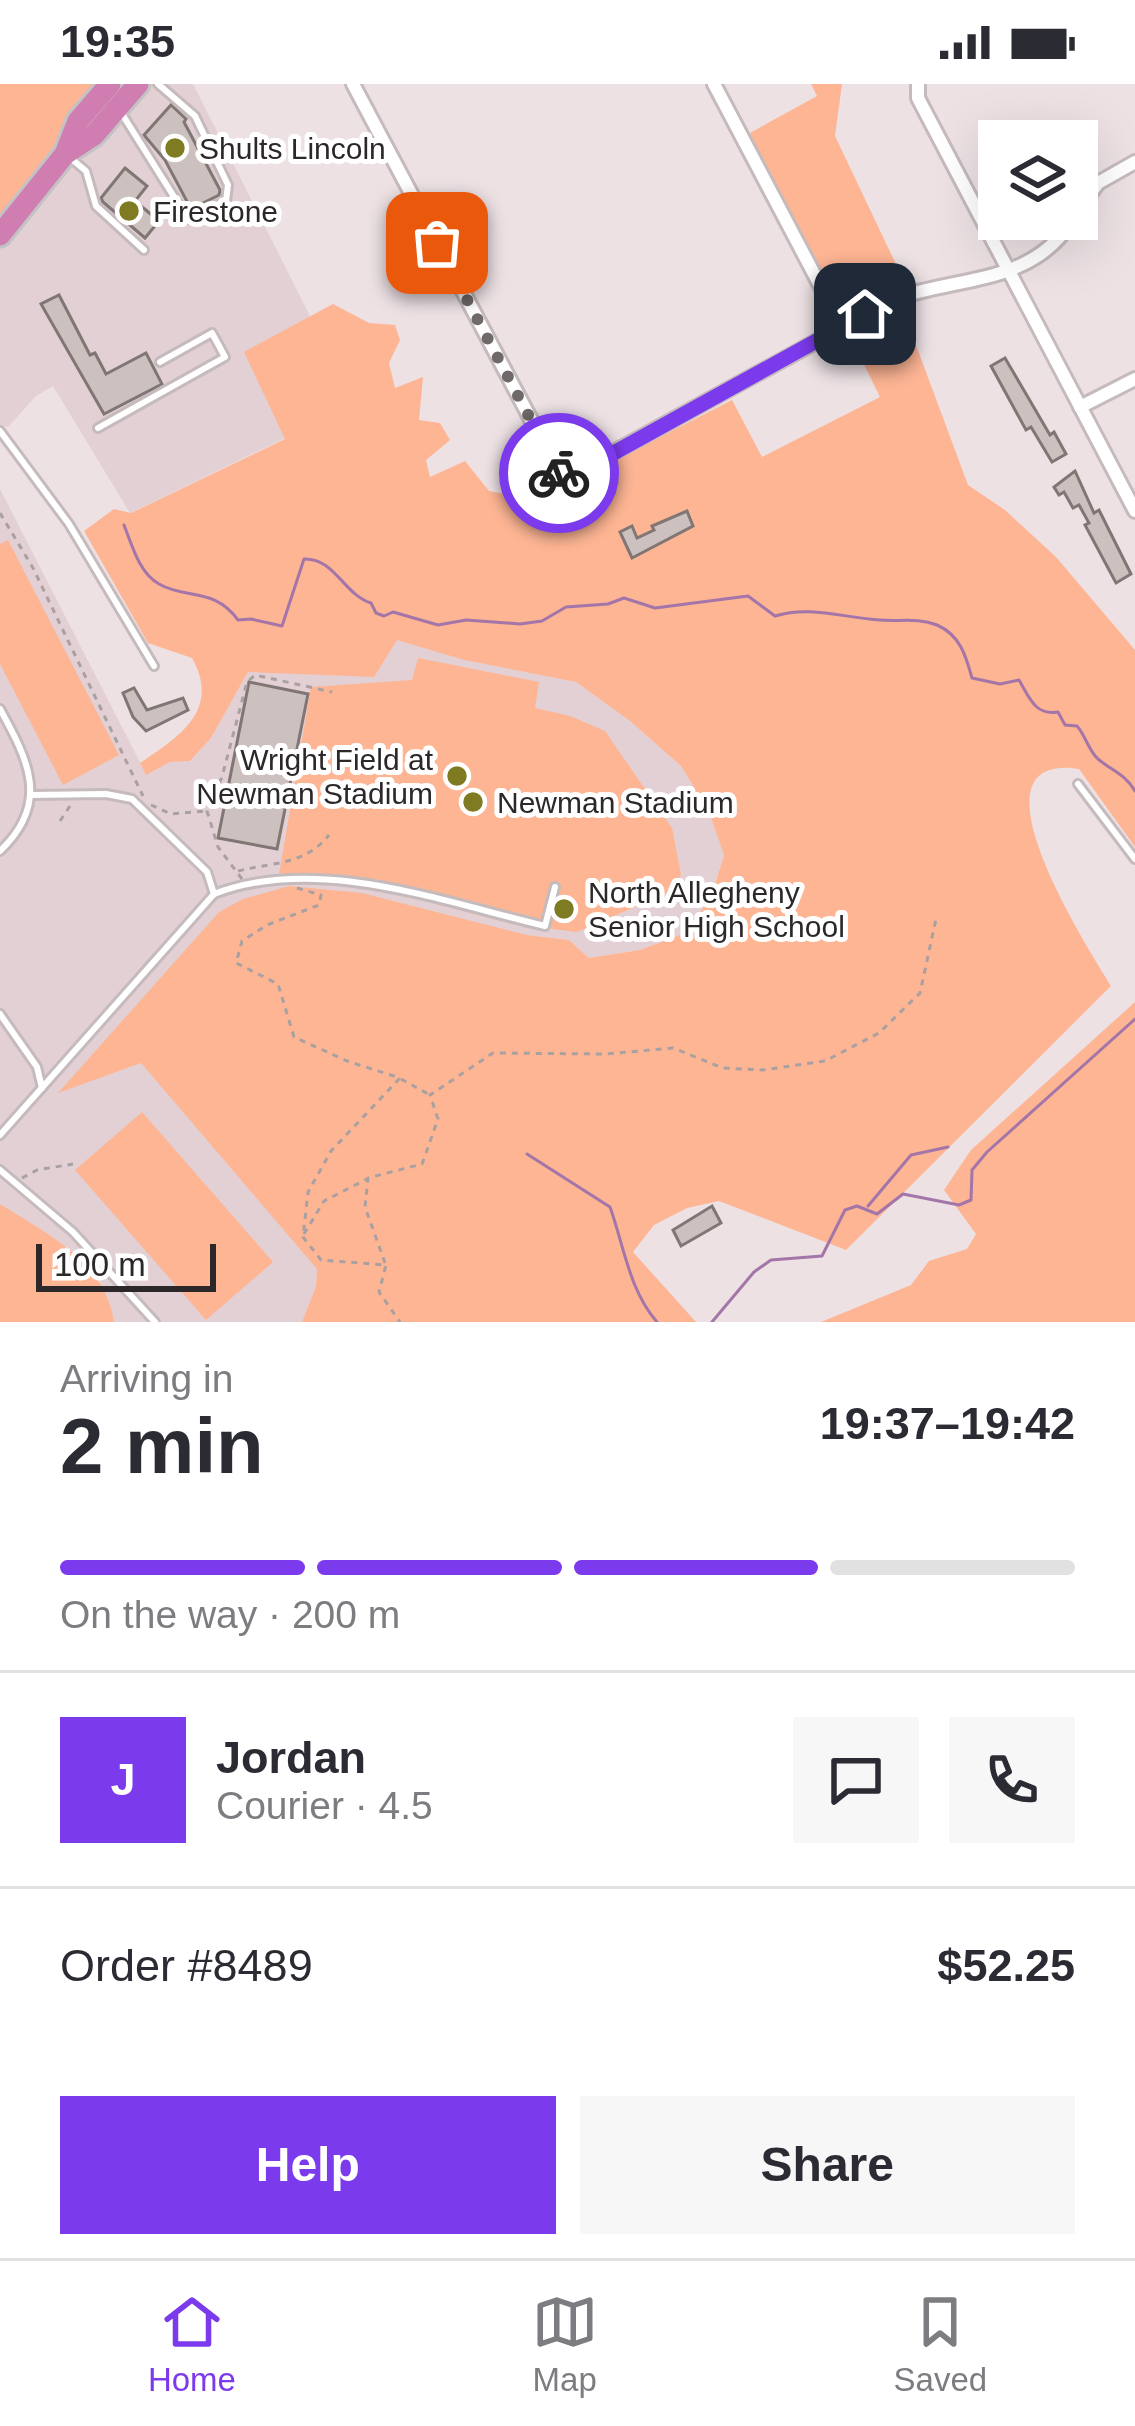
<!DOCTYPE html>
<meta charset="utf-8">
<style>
body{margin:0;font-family:Helvetica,sans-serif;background:#f7f7f7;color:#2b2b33;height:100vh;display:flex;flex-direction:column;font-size:45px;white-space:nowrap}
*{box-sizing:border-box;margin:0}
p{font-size:39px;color:#7c7c81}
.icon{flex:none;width:66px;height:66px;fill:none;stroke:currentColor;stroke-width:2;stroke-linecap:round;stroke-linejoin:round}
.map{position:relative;height:1238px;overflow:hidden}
.details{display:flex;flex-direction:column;background:#fff;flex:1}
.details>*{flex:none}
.controls{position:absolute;left:978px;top:36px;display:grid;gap:24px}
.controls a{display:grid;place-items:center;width:120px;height:120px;border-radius:0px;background:#fff;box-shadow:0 12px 48px #0002;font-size:60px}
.scale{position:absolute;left:36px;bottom:30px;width:180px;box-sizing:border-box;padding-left:12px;border:6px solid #2c2829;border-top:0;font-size:33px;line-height:42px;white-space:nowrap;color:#2c2829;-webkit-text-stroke:9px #fff;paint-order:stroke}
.pin{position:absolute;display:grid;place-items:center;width:102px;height:102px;color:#fff;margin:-51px;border-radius:24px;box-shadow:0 6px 18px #0006}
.courier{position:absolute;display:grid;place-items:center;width:120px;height:120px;margin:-60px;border:9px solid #7c3aed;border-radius:50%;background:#fff;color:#222;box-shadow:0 3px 15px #0007}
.headline em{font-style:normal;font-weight:800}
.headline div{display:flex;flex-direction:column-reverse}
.headline{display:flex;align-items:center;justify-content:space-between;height:204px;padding:0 60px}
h1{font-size:78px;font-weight:800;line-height:90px}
.bar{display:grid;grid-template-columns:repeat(4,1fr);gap:18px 12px;align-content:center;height:144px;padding:0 60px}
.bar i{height:15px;border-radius:9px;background:#e1e1e2}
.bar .on{background:#7c3aed}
.bar p{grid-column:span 4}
.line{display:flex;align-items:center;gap:30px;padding:0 60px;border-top:3px solid #e1e1e2}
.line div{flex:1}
.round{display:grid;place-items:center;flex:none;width:126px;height:126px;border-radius:0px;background:#f7f7f7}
.action{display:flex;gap:24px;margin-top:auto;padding:24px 60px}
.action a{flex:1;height:138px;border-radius:0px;background:#7c3aed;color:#fff;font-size:48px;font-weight:800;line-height:138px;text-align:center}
.action a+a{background:#f7f7f7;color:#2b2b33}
.status{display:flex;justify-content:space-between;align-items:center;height:84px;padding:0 60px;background:#fff;direction:ltr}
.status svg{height:33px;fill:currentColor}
.menu{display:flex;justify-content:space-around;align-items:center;height:168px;border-top:3px solid #e1e1e2;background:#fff;font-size:33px;color:#7c7c81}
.menu a{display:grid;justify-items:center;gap:6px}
.menu .on{color:#7c3aed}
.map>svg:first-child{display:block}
</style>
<div class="status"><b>19:35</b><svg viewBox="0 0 49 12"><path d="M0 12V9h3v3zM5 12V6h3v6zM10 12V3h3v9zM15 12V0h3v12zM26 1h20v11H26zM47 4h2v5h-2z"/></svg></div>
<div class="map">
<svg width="1135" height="1238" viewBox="0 0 1135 1238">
<rect width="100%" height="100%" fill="#ede1e4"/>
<!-- built -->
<g fill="#e3d0d4">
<polygon points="138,0 193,0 311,234 245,268 285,354 130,429 53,302 36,312 8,343 0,342 0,151"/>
<polygon points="0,405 146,690 170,678 190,677 211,654 248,588 283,587 397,555 464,576 576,598 630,637 681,682 709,728 724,770 712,810 688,848 640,866 589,874 569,856 527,851 319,1151 316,1202 302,1238 0,1238"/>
</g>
<!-- green -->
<g fill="#fdb594">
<polygon points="0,0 110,0 0,151"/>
<path d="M 811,0 L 842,0 L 835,52 L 904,197 L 904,229 L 968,401 L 1005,426 L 1056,473 L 1135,566 L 1135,763 L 1079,685 C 960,667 1090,867 1111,902 L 846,1166 L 719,1117 L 687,1124 L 654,1141 L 633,1168 L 696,1238 L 302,1238 L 316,1202 L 317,1185 L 141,979 L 58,1009 L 219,828 L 243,815 L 289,802 L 362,809 L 527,851 L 569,856 L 589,874 L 640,866 L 688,848 L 712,810 L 724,771 L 709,728 L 681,682 L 630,637 L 576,598 L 464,576 L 397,556 L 374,593 L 248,588 L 211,654 L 190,677 L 170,678 L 146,691 L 140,679 C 180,652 221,626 192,574 L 148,559 L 84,447 L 114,425 L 131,429 L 285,355 L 244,268 L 333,220 L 369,239 L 395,241 L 400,256 L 389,279 L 395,304 L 423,293 L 419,336 L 440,339 L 450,356 L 426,376 L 430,393 L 465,377 L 489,407 L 520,413 L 545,412 L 732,316 L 762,373 L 880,313 L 750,49 L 817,12 Z"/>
<polygon points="8,456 119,671 63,701 0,580 0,460"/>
<polygon points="418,574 539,598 535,624 570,632 605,647 672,744 681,790 674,806 577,848 512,840 354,798 278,796 311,603 412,596"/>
<polygon points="1135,918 1135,1238 821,1238 911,1201 929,1177 967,1165 976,1150 944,1106 971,1066"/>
<polygon points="142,1028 273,1178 206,1236 75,1086"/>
<path d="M 0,1120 C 47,1150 105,1177 114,1238 L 0,1238 Z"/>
</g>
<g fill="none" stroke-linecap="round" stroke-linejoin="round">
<!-- stream -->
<g stroke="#a475a8" stroke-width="3">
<path d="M 124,441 C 132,461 139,489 159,500 C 187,516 214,503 238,536 L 251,535 L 282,542 L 304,475 C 335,474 343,510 371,519 L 376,529 L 384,532 L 393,528 L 438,541 L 466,536 L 520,540 L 542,537 L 566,523 L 608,520 L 624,514 L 655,524 L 748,512 L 775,532 C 810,521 844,534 880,536 C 899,538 917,533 937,541 C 960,551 966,572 972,594 L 1000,600 L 1019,596 C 1029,613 1035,632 1058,628 L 1065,641 L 1077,642 C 1086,652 1088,666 1098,675 C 1112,687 1125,690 1135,707"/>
<path d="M 527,1070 L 610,1123 C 624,1162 629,1206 657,1238"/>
<polyline points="868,1122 911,1071 948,1063"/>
<polyline points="712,1238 754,1188 771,1176 822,1172 845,1126 857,1122 877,1130 903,1110 959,1121 971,1116 972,1086 987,1068 1135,935"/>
</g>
</g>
<!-- building -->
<g fill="#cdc1c0" stroke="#807674" stroke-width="3">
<polygon points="171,21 186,35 184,38 220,106 219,111 191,125 165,76 144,51"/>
<polygon points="125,84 147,102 135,117 159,137 145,154 103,118 101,114"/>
<polygon points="59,211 90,271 95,269 106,290 146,269 162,300 104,330 41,220"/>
<polygon points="1005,274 1050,351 1054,348 1066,370 1052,378 1031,343 1026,346 991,282"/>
<polygon points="1075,387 1094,429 1099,426 1131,490 1116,499 1085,441 1089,439 1079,421 1073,424 1064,408 1059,411 1054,403"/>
<polygon points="687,427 693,442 632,474 620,448 632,442 637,454 654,446 652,442"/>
<polygon points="249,598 308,610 277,765 218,754"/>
<polygon points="134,604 147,626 183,614 188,626 146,647 133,633 123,609"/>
<polygon points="712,1122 721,1139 681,1162 673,1146"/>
</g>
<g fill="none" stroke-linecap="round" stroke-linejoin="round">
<!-- service casing -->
<g stroke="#c5babc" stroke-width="12">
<g id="service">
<polyline points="122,30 188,135 226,117 228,101 195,32 158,0"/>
<polyline points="68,72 86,87 96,122 144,166"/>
<polyline points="98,344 225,273 212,249 160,278"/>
<polyline points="0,347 69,440 154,582"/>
<path d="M 0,625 C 28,676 51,719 0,767"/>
<polyline points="1078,700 1135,775"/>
<path d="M 214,810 C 317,770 443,818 545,842 L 555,803"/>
<polyline points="0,930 37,983 42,1004"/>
<polyline points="0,1051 214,810 207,788 132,715 106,710 31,711"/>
<polyline points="0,1086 73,1148 155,1238"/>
</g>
</g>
<!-- minor casing -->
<g stroke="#c5babc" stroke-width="18">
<g id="minor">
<path d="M 353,0 L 563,396 L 894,215 C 959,192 1033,201 1073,135"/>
<polyline points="714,0 842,243"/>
<polyline points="918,0 918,14 1135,427"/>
<polyline points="1077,128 1098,99 1135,78"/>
<polyline points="1080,323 1135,295"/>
</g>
</g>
<!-- trunk casing -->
<g stroke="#c4c3c3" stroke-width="27">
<g id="trunk">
<polyline points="65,70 94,51 138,0"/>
<polyline points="0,151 65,70 78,37 110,0"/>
</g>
</g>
<!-- path -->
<g stroke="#a9a0a2" stroke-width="3" stroke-dasharray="6 6" stroke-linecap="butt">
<polyline points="0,429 33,484 143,712"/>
<polyline points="151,721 171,730 206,727"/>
<polyline points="60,737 72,719"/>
<path d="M 238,787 C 274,778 305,781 329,751"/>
<polyline points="242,795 218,763 207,727 222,693 247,598 255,591 332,608"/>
<polyline points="297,804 321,811 319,821 267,841 242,857 236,879 278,900 294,953 347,977 400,994 331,1067 308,1108 303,1153 321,1176 386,1181 379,1208 400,1238"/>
<polyline points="401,995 430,1011"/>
<polyline points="22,1094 37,1086 73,1080"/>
<polyline points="304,1150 324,1117 367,1095"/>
<polyline points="385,1179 365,1123 368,1094 422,1080 438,1035 430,1011 493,969 606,970 673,964 723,984 763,986 825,977 879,949 920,909 936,835"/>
</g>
<!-- service -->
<use href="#service" stroke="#fff" stroke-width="6"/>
<!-- minor -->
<use href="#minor" stroke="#fff" stroke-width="12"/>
<!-- trunk -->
<use href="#trunk" stroke="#d07eb2" stroke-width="21"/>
</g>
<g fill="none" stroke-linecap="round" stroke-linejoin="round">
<!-- done -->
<polyline stroke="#70696a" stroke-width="12" stroke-dasharray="0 21.6" points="437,159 559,389"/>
<!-- route -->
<polyline stroke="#7c3aed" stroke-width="15" points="559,389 563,397 865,230"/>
</g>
<!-- markers -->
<g fill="#7f7b22" stroke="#fff" stroke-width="4.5">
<circle cx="175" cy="64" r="12"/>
<circle cx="129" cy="127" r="12"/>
<circle cx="457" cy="692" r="12"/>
<circle cx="473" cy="718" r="12"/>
<circle cx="564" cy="825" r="12"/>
</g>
<g text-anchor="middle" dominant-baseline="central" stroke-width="10" stroke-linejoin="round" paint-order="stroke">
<!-- poi labels -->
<g font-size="30" fill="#2c2829" stroke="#fff" text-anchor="start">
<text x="199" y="64">Shults Lincoln</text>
<text x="153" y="127">Firestone</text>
<text x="433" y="675" text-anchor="end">Wright Field at<tspan x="433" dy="34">Newman Stadium</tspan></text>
<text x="497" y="718">Newman Stadium</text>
<text x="588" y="808">North Allegheny<tspan x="588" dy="34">Senior High School</tspan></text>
</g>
</g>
</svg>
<div class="controls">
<a><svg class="icon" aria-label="layers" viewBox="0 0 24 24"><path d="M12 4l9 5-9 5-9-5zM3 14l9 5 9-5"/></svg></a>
</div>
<div class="scale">100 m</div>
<div class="pin" style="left:437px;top:159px;background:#ea580c"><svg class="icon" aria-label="bag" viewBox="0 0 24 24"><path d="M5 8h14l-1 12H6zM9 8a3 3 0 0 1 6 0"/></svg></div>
<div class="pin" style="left:865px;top:230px;background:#1f2937"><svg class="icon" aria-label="home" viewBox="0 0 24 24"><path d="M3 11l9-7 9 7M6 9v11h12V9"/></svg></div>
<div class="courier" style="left:559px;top:389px"><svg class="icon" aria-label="bike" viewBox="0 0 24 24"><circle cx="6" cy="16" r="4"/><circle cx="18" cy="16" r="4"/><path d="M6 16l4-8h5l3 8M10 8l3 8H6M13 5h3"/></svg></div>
</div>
<section class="details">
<div class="headline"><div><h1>2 min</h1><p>Arriving in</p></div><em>19:37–19:42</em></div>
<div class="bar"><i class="on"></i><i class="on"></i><i class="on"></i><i></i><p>On the way · 200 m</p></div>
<div class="line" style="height:216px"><b class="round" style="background:#7c3aed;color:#fff">J</b><div><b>Jordan</b><p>Courier · 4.5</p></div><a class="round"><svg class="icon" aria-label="chat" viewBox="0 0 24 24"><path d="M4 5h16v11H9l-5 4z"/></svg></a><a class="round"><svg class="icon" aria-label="phone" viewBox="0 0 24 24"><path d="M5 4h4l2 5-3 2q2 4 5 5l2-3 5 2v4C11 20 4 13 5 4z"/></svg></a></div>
<div class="line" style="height:156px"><div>Order #8489</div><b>$52.25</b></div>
<div class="action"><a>Help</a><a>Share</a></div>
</section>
<nav class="menu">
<a class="on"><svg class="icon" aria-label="home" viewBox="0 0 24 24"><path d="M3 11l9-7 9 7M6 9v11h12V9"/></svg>Home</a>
<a><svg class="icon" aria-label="map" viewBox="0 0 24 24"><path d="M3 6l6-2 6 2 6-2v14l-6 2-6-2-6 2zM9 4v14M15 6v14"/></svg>Map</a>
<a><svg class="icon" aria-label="saved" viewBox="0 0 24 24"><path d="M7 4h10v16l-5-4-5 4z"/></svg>Saved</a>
</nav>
